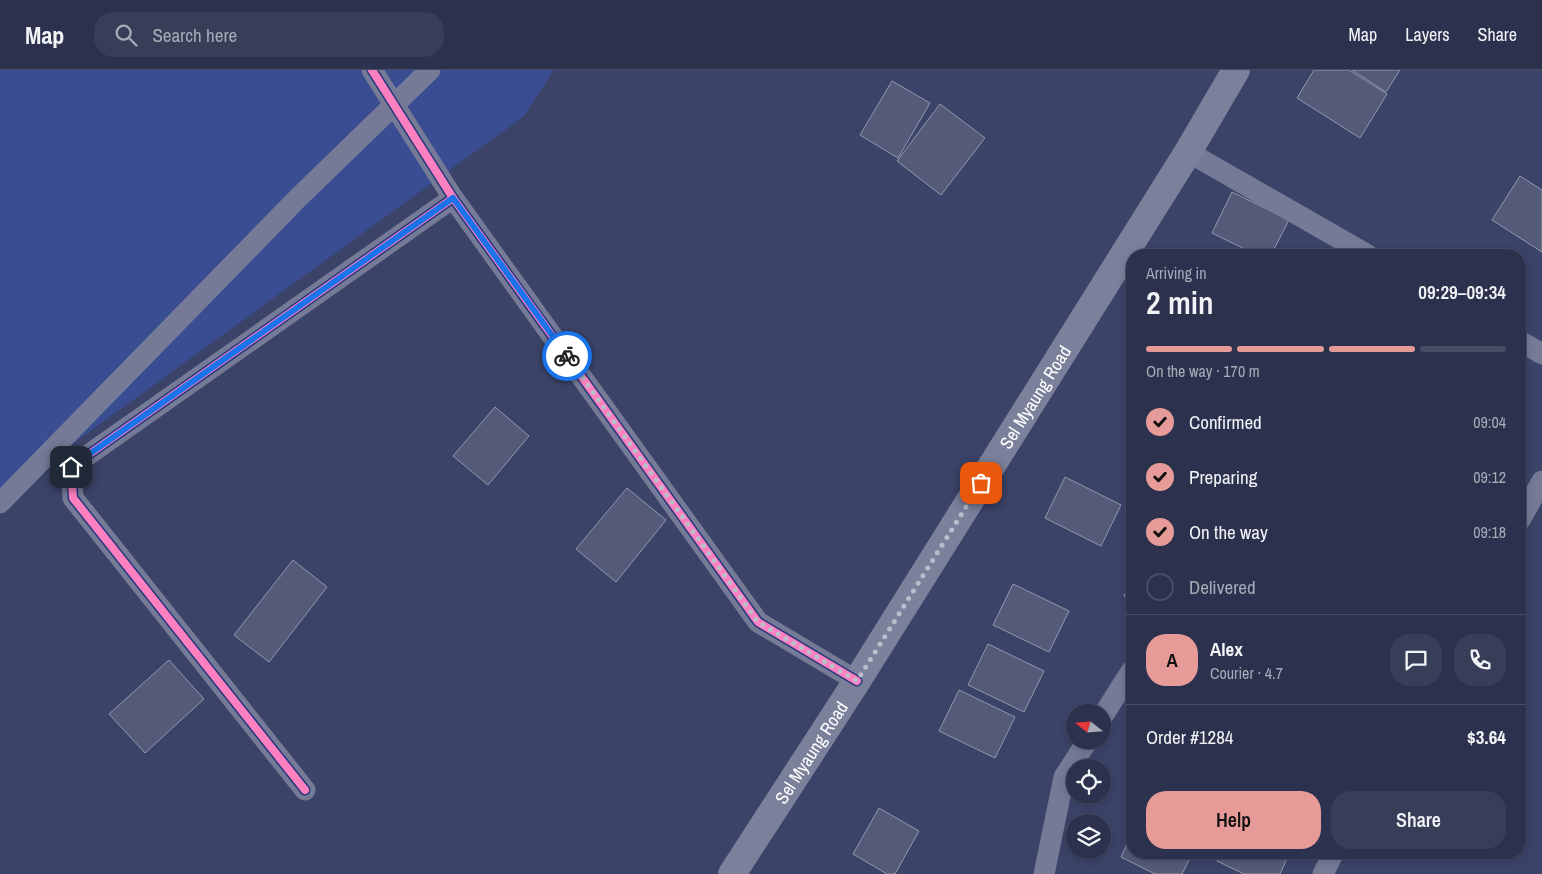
<!DOCTYPE html>
<meta charset="utf-8">
<style>
body{margin:0;font-family:"Archivo Narrow",sans-serif;background:#383e58;color:#f1f3f6;height:100vh;display:flex;flex-direction:column;font-size:19px;white-space:nowrap}
*{box-sizing:border-box;margin:0}
p{font-size:16px;color:#a6aab6}
.icon{flex:none;width:28px;height:28px;fill:none;stroke:currentColor;stroke-width:2;stroke-linecap:round;stroke-linejoin:round}
.map{position:relative;flex:1;overflow:hidden}
.details{position:absolute;left:1126px;top:179px;width:400px;height:610px;display:flex;flex-direction:column;background:#2c324e;border-radius:20px;box-shadow:0 2px 8px #0003,0 0 0 1px #484d66}
.details>*{flex:none}
.needle{width:32px;rotate:287deg}
.controls{position:absolute;left:1066px;top:634px;display:grid;gap:10px}
.controls a{display:grid;place-items:center;width:45px;height:45px;border-radius:50%;background:#2c324e;box-shadow:0 2px 8px #0003,0 0 0 1px #484d66;font-size:25px}
.pin{position:absolute;display:grid;place-items:center;width:42px;height:42px;color:#fff;margin:-21px;border-radius:10px;box-shadow:0 2px 8px #0006}
.courier{position:absolute;display:grid;place-items:center;width:50px;height:50px;margin:-25px;border:4px solid #1a73e8;border-radius:50%;background:#fff;color:#222;box-shadow:0 1px 6px #0007}
.head em{font-style:normal;font-weight:600}
.head div{display:flex;flex-direction:column-reverse}
.head{display:flex;align-items:center;justify-content:space-between;height:85px;padding:0 20px}
h1{font-size:32px;font-weight:600;line-height:38px}
.bar{display:grid;grid-template-columns:repeat(4,1fr);gap:8px 5px;align-content:center;height:60px;padding:0 20px}
.bar i{height:6px;border-radius:4px;background:#484d66}
.bar .current{background:#e69b98}
.bar p{grid-column:span 4}
.line{display:flex;align-items:center;gap:12px;padding:0 20px;border-top:1px solid #484d66}
.line div{flex:1}
.round{display:grid;place-items:center;flex:none;width:52px;height:52px;border-radius:20px;background:#383e58}
ol{padding:0 20px;list-style:none}
li{display:flex;align-items:center;gap:15px;height:55px}
li p{margin-inline-start:auto}
li .icon{padding:5px;border-radius:50%;background:#e69b98;color:#111;stroke-width:4}
li:last-child{color:#a6aab6}
li i{width:28px;height:28px;border:2px solid #484d66;border-radius:50%}
.cta{display:flex;gap:10px;margin-top:auto;padding:10px 20px}
.cta a{flex:1;height:58px;border-radius:20px;background:#e69b98;color:#111;font-size:20px;font-weight:600;line-height:58px;text-align:center}
.cta a+a{background:#383e58;color:#f1f3f6}
header{display:flex;align-items:center;gap:30px;box-sizing:border-box;height:70px;padding:0 25px;background:#2c324e;border-bottom:1px solid #484d66}
header strong{font-size:24px}
nav{display:flex;gap:28px;margin-inline-start:auto;font-size:18px}
.search{width:350px;height:45px;background:#383e58;display:flex;align-items:center;gap:12px;box-sizing:border-box;padding:0 18px;border-radius:20px;color:#a6aab6;font-size:19px}
.map>svg:first-child{display:block}
</style>
<header>
<strong>Map</strong>
<div class="search"><svg class="icon" aria-label="search" viewBox="0 0 24 24"><circle cx="10" cy="10" r="6"/><path d="M15 15l6 6"/></svg>Search here</div>
<nav><a>Map</a><a>Layers</a><a>Share</a></nav>
</header>
<div class="map">
<svg width="1542" height="804" viewBox="0 0 1542 804">
<rect width="100%" height="100%" fill="#3b4368"/>
<!-- green -->
<polygon fill="#3a4d93" points="0,0 554,0 524,46 15,416 0,424"/>
<!-- building -->
<g fill="#545b78" stroke="#9298ae">
<polygon points="1314,0 1349,0 1387,24 1360,68 1297,28"/>
<polygon points="1352,0 1400,0 1386,22"/>
<polygon points="892,11 930,33 898,88 860,65"/>
<polygon points="940,34 985,68 941,125 897,91"/>
<polygon points="1520,106 1542,120 1542,182 1492,150"/>
<polygon points="1232,122 1289,150 1271,185 1257,185 1212,163"/>
<polygon points="495,337 529,366 488,415 453,386"/>
<polygon points="1065,407 1121,435 1101,476 1045,448"/>
<polygon points="627,418 666,450 616,512 576,479"/>
<polygon points="293,490 327,517 269,592 234,565"/>
<polygon points="1132,509 1132,531 1124,526"/>
<polygon points="1013,514 1069,541 1049,582 993,555"/>
<polygon points="988,574 1044,601 1024,642 968,615"/>
<polygon points="169,590 204,629 145,683 109,644"/>
<polygon points="959,620 1015,647 995,688 939,661"/>
<polygon points="879,738 919,761 895,804 887,804 853,784"/>
<polygon points="1132,763 1132,782 1193,782 1182,804 1155,804 1121,787"/>
<polygon points="1221,782 1290,782 1280,804 1244,804 1217,791"/>
</g>
<g fill="none" stroke-linecap="round" stroke-linejoin="round">
<!-- minor -->
<g stroke="#757b97" stroke-width="21">
<polyline points="372,0 453,128 758,552 857,611"/>
<polyline points="1188,82 1368,185"/>
<polyline points="1520,271 1542,284"/>
<polyline points="0,433 298,128 430,0"/>
<polyline points="1520,450 1542,411"/>
<polyline points="1102,647 1132,600"/>
<polyline points="305,720 73,428 71,397 453,128"/>
<polyline points="1044,804 1064,707 1088,670"/>
<polyline points="1323,804 1334,782"/>
</g>
<!-- secondary -->
<path stroke="#7b809b" stroke-width="28" id="s1" d="M 732,804 L 857,611 L 1188,82 L 1236,0"/>
<!-- cycleway casing -->
<g stroke="#27377c" stroke-width="11">
<g id="cycleway">
<polyline points="372,0 453,128 758,552 857,611"/>
<polyline points="305,720 73,428 71,397 453,128"/>
</g>
</g>
<!-- cycleway -->
<use href="#cycleway" stroke="#ff80c0" stroke-width="8"/>
</g>
<g fill="none" stroke-linecap="round" stroke-linejoin="round">
<!-- done -->
<polyline stroke="#babdca" stroke-width="5" stroke-dasharray="0 9" points="567,286 758,552 857,611 981,413"/>
<!-- route -->
<polyline stroke="#1a73e8" stroke-width="6" points="71,397 453,128 567,286"/>
</g>
<g text-anchor="middle" dominant-baseline="central" stroke-width="4.5" stroke-linejoin="round" paint-order="stroke">
<!-- street labels -->
<g font-size="18" fill="#fff" stroke="#27377c">
<text stroke="none"><textPath href="#s1" startOffset="565">Sel Myaung Road</textPath></text>
<text stroke="none"><textPath href="#s1" startOffset="145">Sel Myaung Road</textPath></text>
</g>
</g>
</svg>
<div class="controls">
<a><svg class="needle" viewBox="-14 -14 28 28"><path d="M0-13l5 13h-10z" fill="#e53935"/><path d="M0 13l5-13h-10z" fill="#a6aab6"/></svg></a>
<a><svg class="icon" aria-label="locate" viewBox="0 0 24 24"><circle cx="12" cy="12" r="6"/><path d="M12 2v4M12 18v4M2 12h4M18 12h4"/></svg></a>
<a><svg class="icon" aria-label="layers" viewBox="0 0 24 24"><path d="M12 4l9 5-9 5-9-5zM3 14l9 5 9-5"/></svg></a>
</div>
<div class="pin" style="left:981px;top:413px;background:#ea580c"><svg class="icon" aria-label="bag" viewBox="0 0 24 24"><path d="M5 8h14l-1 12H6zM9 8a3 3 0 0 1 6 0"/></svg></div>
<div class="pin" style="left:71px;top:397px;background:#1f2937"><svg class="icon" aria-label="home" viewBox="0 0 24 24"><path d="M3 11l9-7 9 7M6 9v11h12V9"/></svg></div>
<div class="courier" style="left:567px;top:286px"><svg class="icon" aria-label="bike" viewBox="0 0 24 24"><circle cx="6" cy="16" r="4"/><circle cx="18" cy="16" r="4"/><path d="M6 16l4-8h5l3 8M10 8l3 8H6M13 5h3"/></svg></div>
<section class="details">
<div class="head"><div><h1>2 min</h1><p>Arriving in</p></div><em>09:29–09:34</em></div>
<div class="bar"><i class="current"></i><i class="current"></i><i class="current"></i><i></i><p>On the way · 170 m</p></div>
<ol>
<li><svg class="icon" aria-label="check" viewBox="0 0 24 24"><path d="M5 12l5 5 9-10"/></svg>Confirmed<p>09:04</p></li>
<li><svg class="icon" aria-label="check" viewBox="0 0 24 24"><path d="M5 12l5 5 9-10"/></svg>Preparing<p>09:12</p></li>
<li><svg class="icon" aria-label="check" viewBox="0 0 24 24"><path d="M5 12l5 5 9-10"/></svg>On the way<p>09:18</p></li>
<li><i></i>Delivered</li>
</ol>
<div class="line" style="height:90px"><b class="round" style="background:#e69b98;color:#111">A</b><div><b>Alex</b><p>Courier · 4.7</p></div><a class="round"><svg class="icon" aria-label="chat" viewBox="0 0 24 24"><path d="M4 5h16v11H9l-5 4z"/></svg></a><a class="round"><svg class="icon" aria-label="phone" viewBox="0 0 24 24"><path d="M5 4h4l2 5-3 2q2 4 5 5l2-3 5 2v4C11 20 4 13 5 4z"/></svg></a></div>
<div class="line" style="height:65px"><div>Order #1284</div><b>$3.64</b></div>
<div class="cta"><a>Help</a><a>Share</a></div>
</section>
</div>
